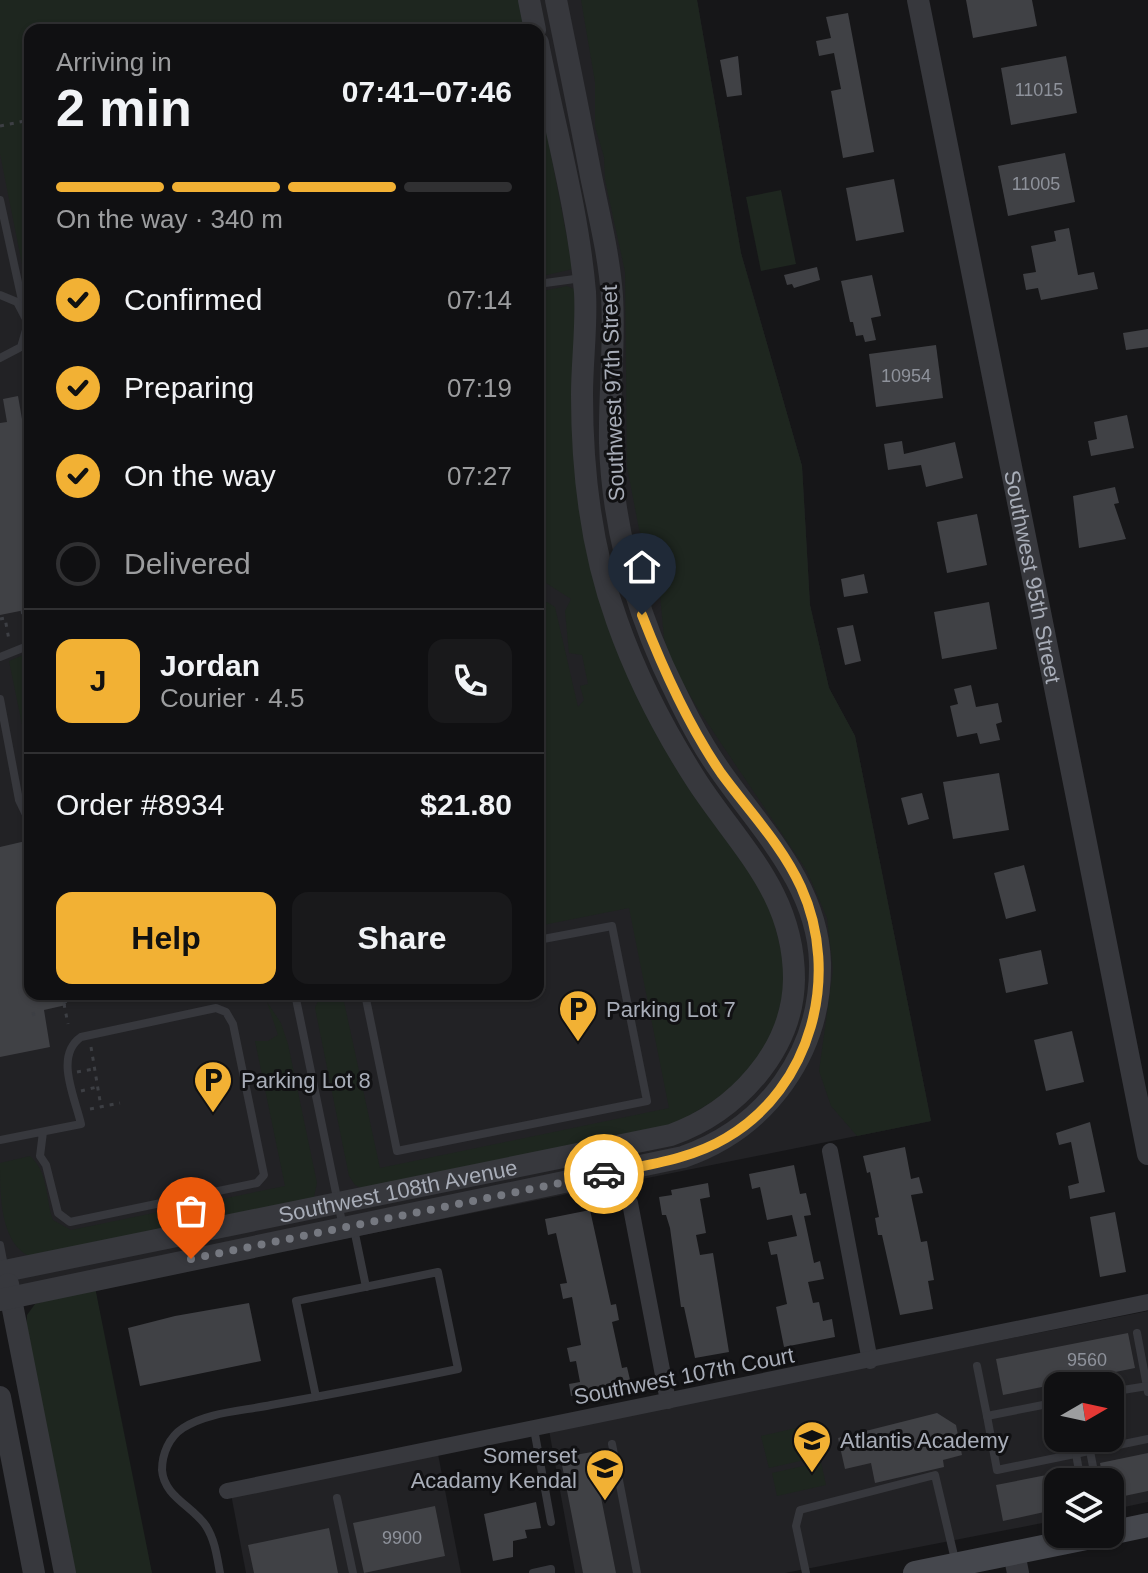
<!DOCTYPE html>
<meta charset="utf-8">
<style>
body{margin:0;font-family:Arial,sans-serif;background:#19191b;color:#f1f3f6;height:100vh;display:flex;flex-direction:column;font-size:30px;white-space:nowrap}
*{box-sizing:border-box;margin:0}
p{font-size:26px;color:#9c9d9f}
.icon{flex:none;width:44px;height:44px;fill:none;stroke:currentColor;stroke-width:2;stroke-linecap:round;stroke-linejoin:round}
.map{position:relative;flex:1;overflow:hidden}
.side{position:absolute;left:24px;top:24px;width:520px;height:976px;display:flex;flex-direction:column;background:#101012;border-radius:16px;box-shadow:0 2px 6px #0004,0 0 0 2px #303032}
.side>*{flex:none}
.needle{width:52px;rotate:81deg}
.tools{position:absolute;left:1044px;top:1372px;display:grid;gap:16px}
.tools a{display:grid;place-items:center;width:80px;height:80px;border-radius:16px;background:#101012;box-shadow:0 2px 6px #0004,0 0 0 2px #303032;font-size:40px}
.pin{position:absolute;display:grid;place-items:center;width:68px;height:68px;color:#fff;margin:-82px -34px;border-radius:50% 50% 50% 0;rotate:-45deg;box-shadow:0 0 8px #0007}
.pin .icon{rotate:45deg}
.courier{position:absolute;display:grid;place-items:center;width:80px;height:80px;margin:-40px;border:6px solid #f2b134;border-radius:50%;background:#fff;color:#222;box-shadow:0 2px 10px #0007}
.summary em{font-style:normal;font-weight:800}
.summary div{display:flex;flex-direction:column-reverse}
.summary{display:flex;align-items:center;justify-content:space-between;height:136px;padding:0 32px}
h1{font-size:52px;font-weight:800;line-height:60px}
.bar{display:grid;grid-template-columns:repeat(4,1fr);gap:12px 8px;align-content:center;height:96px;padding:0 32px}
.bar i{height:10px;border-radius:6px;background:#303032}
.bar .on{background:#f2b134}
.bar p{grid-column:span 4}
.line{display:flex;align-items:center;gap:20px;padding:0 32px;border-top:2px solid #303032}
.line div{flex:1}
.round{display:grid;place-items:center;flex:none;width:84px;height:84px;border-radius:16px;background:#19191b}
ol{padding:0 32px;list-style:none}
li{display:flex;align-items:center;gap:24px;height:88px}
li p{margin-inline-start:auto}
li .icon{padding:8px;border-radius:50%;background:#f2b134;color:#111;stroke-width:4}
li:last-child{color:#9c9d9f}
li i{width:44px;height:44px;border:4px solid #303032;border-radius:50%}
.action{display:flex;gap:16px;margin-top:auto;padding:16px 32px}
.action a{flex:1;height:92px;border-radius:16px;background:#f2b134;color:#111;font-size:32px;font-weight:800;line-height:92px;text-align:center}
.action a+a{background:#19191b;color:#f1f3f6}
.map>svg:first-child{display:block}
</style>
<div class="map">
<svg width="1148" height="1573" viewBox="0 0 1148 1573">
<rect width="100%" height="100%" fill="#161618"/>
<!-- built -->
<g fill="#222225" fill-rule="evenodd">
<path d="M 0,0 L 697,0 L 741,253 L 802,466 L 810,605 L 829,688 L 855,736 L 931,1121 L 0,1308 ZM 30,30 L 538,30 L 538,994 L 30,994 Z"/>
<path d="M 1148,1311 L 1148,1502 L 1110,1510 L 1110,1482 L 1058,1482 L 1058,1520 L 785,1573 L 575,1573 L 549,1430 ZM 1058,1386 L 1110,1386 L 1110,1438 L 1058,1438 Z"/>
<polygon points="438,1454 461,1573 246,1573 231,1494"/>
</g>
<!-- green -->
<g fill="#1e261f">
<polygon points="0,0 519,0 525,30 30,30 30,304 0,154"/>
<polygon points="581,0 697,0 741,253 802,466 810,605 829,688 855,736 931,1121 857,1136 831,1106 819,1071 833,970 827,918 807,871 698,709 673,666 664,638 659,584 639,529 627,467 625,272 605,180 604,157 595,127 595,82"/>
<polygon points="538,88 573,269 538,277"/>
<polygon points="781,190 796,264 761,271 746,197"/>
<polygon points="567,286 576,290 604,604 767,894 787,974 774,1033 741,1084 669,1128 363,1189 355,1185 349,1176 315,1008 321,994 351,994 343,997 380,1168 669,1108 629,908 538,926 538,604 547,602 555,607 578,707 584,700 580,686 588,684 582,655 569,653 565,611 571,599 546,583 538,590 538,292"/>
<polygon points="30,652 30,763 9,661"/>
<path d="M 267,1002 L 281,1023 L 288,1044 L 317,1183 L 314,1197 L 33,1258 C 0,1246 0,1196 0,1163 L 30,1156 C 49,1173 45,1198 53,1220 L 71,1230 L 285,1186 L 255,1041 L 268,1041 L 278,1035 Z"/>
<polygon points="95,1287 152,1573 74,1573 26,1332 27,1315 35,1304"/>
<polygon points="814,1424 822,1456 769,1468 761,1436"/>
<polygon points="821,1462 826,1485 777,1496 772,1473"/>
</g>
<!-- building -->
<g fill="#404145">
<polygon points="966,0 1032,0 1037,26 973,38"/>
<polygon points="848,13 874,152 843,158 831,91 841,89 834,53 819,56 816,41 831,38 826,17"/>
<polygon points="738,56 742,95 727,97 720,60"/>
<polygon points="1066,56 1077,113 1011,125 1001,68"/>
<polygon points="1065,153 1075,202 1008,216 998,166"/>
<polygon points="894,179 904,232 856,241 846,188"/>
<polygon points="1069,228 1078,275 1094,272 1098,289 1041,300 1038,288 1026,290 1023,274 1036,272 1031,246 1056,241 1054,231"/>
<polygon points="817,267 820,280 794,288 792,284 787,285 784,275"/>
<polygon points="872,275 881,316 871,318 876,340 865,342 863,335 856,336 853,322 850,322 841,281"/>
<polygon points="1148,329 1148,347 1126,350 1123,333"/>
<polygon points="936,345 943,398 876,407 869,354"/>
<polygon points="18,396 22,419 30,417 30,609 0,615 0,423 7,422 3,399"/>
<polygon points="1127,415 1134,448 1091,456 1088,441 1097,439 1094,422"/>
<polygon points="902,441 904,454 955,442 963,478 926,487 921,465 888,470 884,444"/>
<polygon points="1115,487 1119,503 1114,504 1126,539 1079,548 1073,496"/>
<polygon points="977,514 987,565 947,573 937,522"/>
<polygon points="864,574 868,593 844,597 841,579"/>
<polygon points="989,602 997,649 942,659 934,612"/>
<polygon points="853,625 861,661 845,665 837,628"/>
<polygon points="971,685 976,707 998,703 1002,722 996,724 1000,740 980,744 977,733 957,737 950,706 958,704 954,689"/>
<polygon points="999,773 1009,830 953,839 943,782"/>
<polygon points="922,793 929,819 908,825 901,798"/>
<polygon points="30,840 30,994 63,994 66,1005 44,1010 50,1047 0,1057 0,847"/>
<polygon points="1024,865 1036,911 1006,919 994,873"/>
<polygon points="1041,950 1048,984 1006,993 999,959"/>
<polygon points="1072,1031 1084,1082 1046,1091 1034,1040"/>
<polygon points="1090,1122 1105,1192 1070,1199 1068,1186 1079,1183 1071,1142 1059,1145 1056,1133"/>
<polygon points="905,1147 911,1179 919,1177 923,1193 911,1195 921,1242 927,1241 934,1280 928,1281 933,1309 900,1315 882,1235 878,1235 875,1218 879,1217 870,1172 867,1173 863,1156"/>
<polygon points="794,1165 800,1194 806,1193 811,1215 804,1216 814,1263 820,1261 824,1279 808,1282 813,1303 819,1302 823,1321 832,1319 835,1337 784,1347 776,1307 787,1304 777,1254 771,1255 768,1242 797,1236 792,1215 767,1220 760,1187 752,1189 749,1174"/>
<polygon points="708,1183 710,1197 700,1199 706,1233 696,1235 700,1255 713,1253 729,1352 695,1358 684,1307 681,1307 670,1228 666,1215 662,1215 659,1197 672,1195 671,1190"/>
<polygon points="590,1210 611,1305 616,1304 619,1320 612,1322 622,1368 627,1367 631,1384 571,1396 569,1384 580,1382 576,1361 570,1362 567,1348 581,1345 572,1297 563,1299 560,1284 567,1283 556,1233 548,1235 545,1219"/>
<polygon points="1115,1212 1126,1272 1100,1277 1090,1217"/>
<polygon points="249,1303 261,1361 140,1386 128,1328 175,1316"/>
<polygon points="1128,1333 1135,1368 1003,1395 996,1359"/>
<polygon points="937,1413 956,1425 962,1455 943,1460 944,1467 875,1483 871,1463 845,1469 838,1438"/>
<polygon points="592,1452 616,1573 583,1573 562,1465 576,1462 575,1455"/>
<polygon points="1148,1453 1148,1491 1110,1499 1110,1482 1103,1482 1100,1463"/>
<polygon points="1072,1470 1074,1482 1058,1482 1058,1509 1003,1521 996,1485"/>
<polygon points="536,1502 541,1528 525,1530 527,1538 513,1541 513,1557 493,1561 484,1514"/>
<polygon points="435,1506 445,1556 364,1573 353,1523"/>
<polygon points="329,1528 338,1573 254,1573 248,1545"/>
</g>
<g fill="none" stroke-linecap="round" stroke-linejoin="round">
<!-- path -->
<g stroke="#3d3f44" stroke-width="3" stroke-dasharray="4 6" stroke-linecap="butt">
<polyline points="0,126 30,120"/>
<polyline points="22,610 26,634"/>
<polyline points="0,619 5,618 9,640"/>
<polyline points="62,994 68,1024"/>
<polyline points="63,1002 84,998"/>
<polyline points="33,1012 35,1020"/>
<polyline points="91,1047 101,1107"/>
<polyline points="77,1072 93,1069"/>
<polyline points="81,1091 97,1087"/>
<polyline points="90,1109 120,1103"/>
</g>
<!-- service -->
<g stroke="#37383d" stroke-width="8">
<polyline points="0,200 25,314"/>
<polyline points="538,284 582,278"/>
<polyline points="0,295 17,302 28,323 21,347 0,358"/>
<polyline points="0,657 30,645"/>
<polyline points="0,699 19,800 30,823"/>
<polyline points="295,994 343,1227"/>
<polyline points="365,994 397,1151 647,1101 612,926 538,940"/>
<path d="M 0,1140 L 81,1124 C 75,1097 54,1056 81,1037 L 216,1008 L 226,1012 L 233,1024 L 264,1175 L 257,1183 L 70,1222 L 58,1213 L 46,1165 L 40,1156 L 43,1132"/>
<polyline points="354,1229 366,1287"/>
<polyline points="0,1245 5,1271"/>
<polyline points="1137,1333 1148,1392"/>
<polyline points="977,1366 987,1416"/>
<polyline points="1110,1392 1148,1386"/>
<polyline points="1058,1402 987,1416 997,1470 1148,1439"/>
<polyline points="534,1429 551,1522"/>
<polyline points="612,1444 637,1573"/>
<polyline points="1090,1451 1096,1482"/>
<polyline points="1076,1454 1081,1482"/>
<polyline points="337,1498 353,1573"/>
<path d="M 220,1573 C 217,1557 215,1540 206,1526 C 193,1506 164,1497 162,1470 C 162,1454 169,1437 183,1428 C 207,1412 243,1411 271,1405 C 333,1394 396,1382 458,1369 L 438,1272 L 296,1301 L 316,1397"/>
<polyline points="533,1573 551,1569 551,1573"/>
<polyline points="806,1573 796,1526 800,1510 935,1475 956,1564"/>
</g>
<!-- minor -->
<g stroke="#37383d" stroke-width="16">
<polyline points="830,1151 870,1361"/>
<polyline points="630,1203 668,1401"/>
<polyline points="227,1491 1148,1302"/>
</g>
<!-- tertiary -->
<g stroke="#37383d" stroke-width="22">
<polyline points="529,0 535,30"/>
<path id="s1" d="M 918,0 L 1148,1154"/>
<path id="s2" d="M 0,1272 L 671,1135 C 736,1112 793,1051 794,979 C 794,894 741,848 698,783 C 665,732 637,678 617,621 C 591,549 582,471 582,395 C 582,361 587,326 585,292 C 578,209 554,125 538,43"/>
<polyline points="8,1284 65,1573"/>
<path d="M 0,1300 L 683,1157 C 767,1128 822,1052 820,962 C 817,885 763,832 721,772 C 698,740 680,702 663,666 C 632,597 612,518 610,443 C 609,394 615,344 612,296 C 609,255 599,215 591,176 C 580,117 568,59 556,0"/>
<polyline points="0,1397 34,1573"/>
<polyline points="1014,1553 1018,1573"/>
</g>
<!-- secondary -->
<g stroke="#45474d" stroke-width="24">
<polyline points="1110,1533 1148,1525"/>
<polyline points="915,1573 1106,1534"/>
</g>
</g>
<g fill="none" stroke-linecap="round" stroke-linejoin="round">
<!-- done -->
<polyline stroke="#757880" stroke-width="8" stroke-dasharray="0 14.4" points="191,1259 604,1174"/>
<!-- route -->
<path stroke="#f2b134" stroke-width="10" d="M 604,1174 C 646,1165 689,1160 726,1138 C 812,1088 841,975 801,887 C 782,845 748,810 721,773 C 688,725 663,669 642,615"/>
</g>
<!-- icons -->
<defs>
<g id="parking-pin" transform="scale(2)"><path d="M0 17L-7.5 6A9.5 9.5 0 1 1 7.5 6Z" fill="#f2b134" stroke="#111113"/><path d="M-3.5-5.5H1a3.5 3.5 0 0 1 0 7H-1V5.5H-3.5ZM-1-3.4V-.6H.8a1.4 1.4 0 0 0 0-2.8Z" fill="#111"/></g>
<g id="school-pin" transform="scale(2)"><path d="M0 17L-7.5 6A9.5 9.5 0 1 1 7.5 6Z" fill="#f2b134" stroke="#111113"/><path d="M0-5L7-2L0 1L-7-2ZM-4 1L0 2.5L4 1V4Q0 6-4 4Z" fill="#111"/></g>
</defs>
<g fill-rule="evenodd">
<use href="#parking-pin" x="578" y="1009"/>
<use href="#parking-pin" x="213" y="1080"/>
<use href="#school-pin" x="812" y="1440"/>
<use href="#school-pin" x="605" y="1468"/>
</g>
<g text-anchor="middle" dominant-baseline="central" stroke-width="6" stroke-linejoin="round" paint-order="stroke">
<!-- number labels -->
<g font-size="18" fill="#8e929b">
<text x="1039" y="90">11015</text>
<text x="1036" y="184">11005</text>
<text x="906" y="376">10954</text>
<text x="1087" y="1360">9560</text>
<text x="402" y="1538">9900</text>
</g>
<!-- street labels -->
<g font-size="22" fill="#a8adb8" stroke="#111113">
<text transform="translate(613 393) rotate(-92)">Southwest 97th Street</text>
<text stroke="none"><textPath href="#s1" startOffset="588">Southwest 95th Street</textPath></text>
<text stroke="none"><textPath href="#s2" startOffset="406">Southwest 108th Avenue</textPath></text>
<text transform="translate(684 1376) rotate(-11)">Southwest 107th Court</text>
</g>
<!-- poi labels -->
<g font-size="22" fill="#a8adb8" stroke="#111113" text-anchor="start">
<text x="606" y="1009">Parking Lot 7</text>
<text x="241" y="1080">Parking Lot 8</text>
<text x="840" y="1440">Atlantis Academy</text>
<text x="577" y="1455" text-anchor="end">Somerset<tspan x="577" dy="25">Acadamy Kendal</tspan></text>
</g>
</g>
</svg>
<div class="tools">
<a><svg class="needle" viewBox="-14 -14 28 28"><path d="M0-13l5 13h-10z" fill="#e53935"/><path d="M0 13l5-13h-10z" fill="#9c9d9f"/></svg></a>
<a><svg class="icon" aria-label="layers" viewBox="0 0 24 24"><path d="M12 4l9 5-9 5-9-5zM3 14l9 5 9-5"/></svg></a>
</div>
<div class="pin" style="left:191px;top:1259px;background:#ea580c"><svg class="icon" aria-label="bag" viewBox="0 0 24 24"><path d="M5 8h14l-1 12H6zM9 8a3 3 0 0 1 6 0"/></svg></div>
<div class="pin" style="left:642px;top:615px;background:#1f2937"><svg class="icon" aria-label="home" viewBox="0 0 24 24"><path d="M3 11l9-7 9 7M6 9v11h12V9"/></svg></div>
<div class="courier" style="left:604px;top:1174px"><svg class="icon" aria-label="car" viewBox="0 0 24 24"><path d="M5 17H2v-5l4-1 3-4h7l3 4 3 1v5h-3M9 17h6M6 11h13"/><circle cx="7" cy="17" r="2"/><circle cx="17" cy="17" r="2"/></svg></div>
<section class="side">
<div class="summary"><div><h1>2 min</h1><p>Arriving in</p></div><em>07:41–07:46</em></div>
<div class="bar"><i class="on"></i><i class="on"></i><i class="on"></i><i></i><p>On the way · 340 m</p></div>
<ol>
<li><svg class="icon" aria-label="check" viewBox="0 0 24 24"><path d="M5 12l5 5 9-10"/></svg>Confirmed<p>07:14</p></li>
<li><svg class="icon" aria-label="check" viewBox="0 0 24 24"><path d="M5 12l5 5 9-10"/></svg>Preparing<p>07:19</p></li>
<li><svg class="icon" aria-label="check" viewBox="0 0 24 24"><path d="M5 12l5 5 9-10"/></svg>On the way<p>07:27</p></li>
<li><i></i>Delivered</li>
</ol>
<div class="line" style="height:144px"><b class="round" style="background:#f2b134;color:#111">J</b><div><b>Jordan</b><p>Courier · 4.5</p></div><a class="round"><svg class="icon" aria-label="phone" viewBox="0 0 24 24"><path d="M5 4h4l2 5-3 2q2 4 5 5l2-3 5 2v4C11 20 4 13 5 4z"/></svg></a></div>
<div class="line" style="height:104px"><div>Order #8934</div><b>$21.80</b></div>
<div class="action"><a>Help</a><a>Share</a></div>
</section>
</div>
